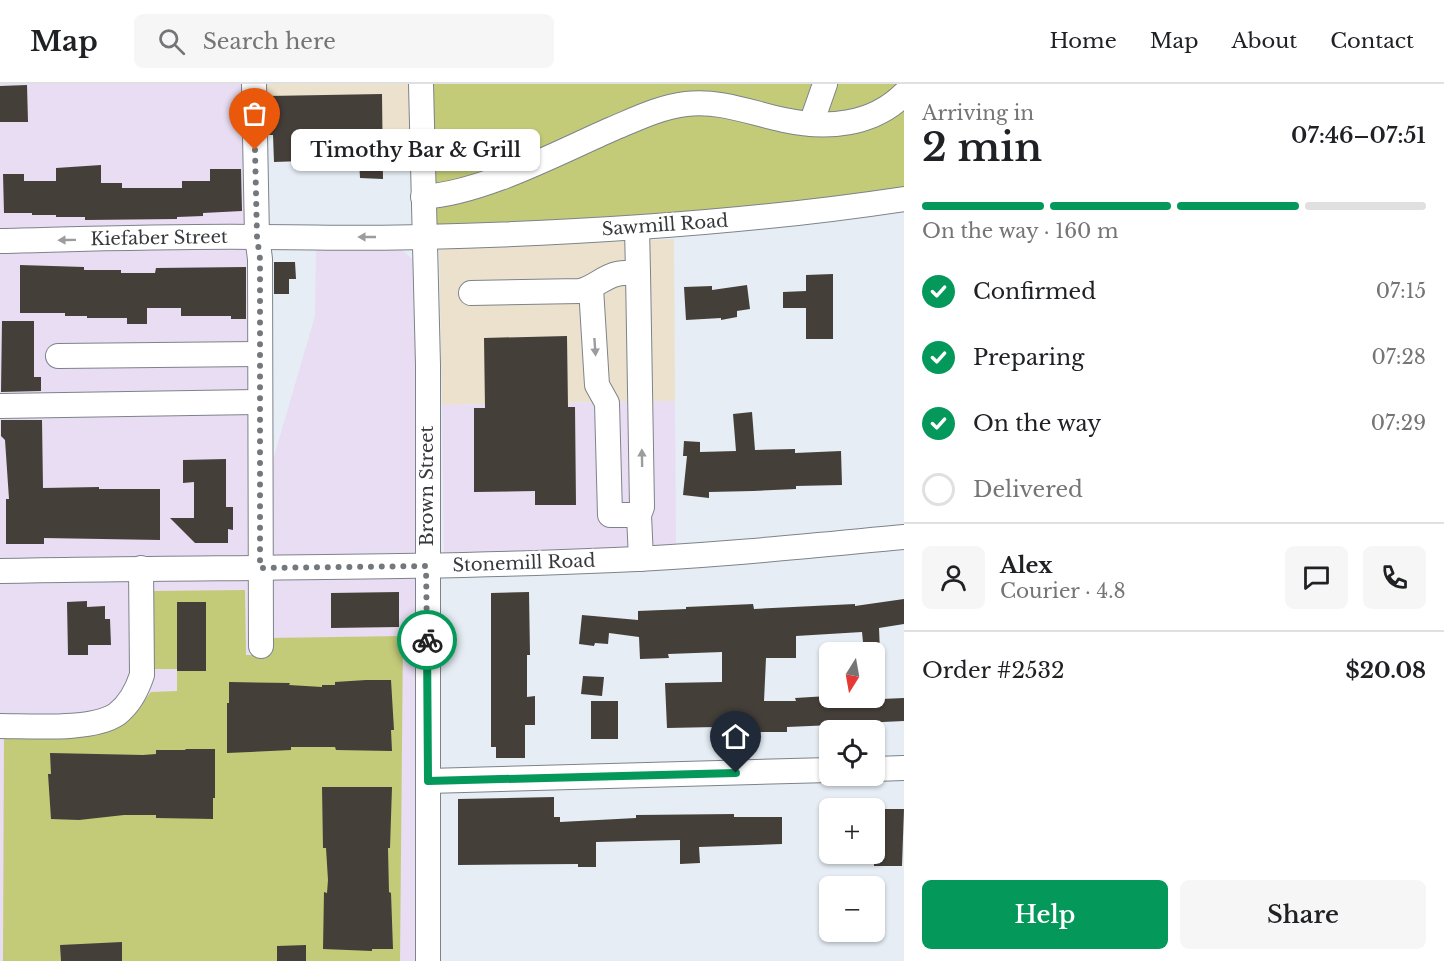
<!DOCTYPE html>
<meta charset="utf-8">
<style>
body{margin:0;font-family:"Libre Baskerville",serif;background:#f6f6f6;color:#202124;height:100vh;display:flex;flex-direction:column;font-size:22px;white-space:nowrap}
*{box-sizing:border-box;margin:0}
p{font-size:20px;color:#757577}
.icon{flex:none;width:33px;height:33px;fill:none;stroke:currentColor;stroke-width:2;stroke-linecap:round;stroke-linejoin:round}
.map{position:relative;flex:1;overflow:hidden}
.details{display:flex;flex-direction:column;background:#fff;width:540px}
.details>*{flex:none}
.needle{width:39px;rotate:191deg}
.fabs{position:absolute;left:819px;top:558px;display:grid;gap:12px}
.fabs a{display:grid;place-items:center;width:66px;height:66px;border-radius:9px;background:#fff;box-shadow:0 2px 4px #0004;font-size:30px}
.pin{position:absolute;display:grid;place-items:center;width:51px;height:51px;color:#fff;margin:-62px -26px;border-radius:50% 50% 50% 0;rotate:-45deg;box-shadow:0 0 6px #0007}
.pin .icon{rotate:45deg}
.courier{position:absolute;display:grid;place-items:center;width:60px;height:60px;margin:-30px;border:4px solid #04985a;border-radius:50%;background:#fff;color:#222;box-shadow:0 2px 8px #0007}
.bubble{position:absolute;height:42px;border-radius:9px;background:#fff;box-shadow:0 2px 4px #0004;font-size:20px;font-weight:600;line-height:42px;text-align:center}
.headline em{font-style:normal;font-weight:600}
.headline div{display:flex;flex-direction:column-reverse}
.headline{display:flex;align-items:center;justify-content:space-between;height:102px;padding:0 18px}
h1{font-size:39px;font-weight:600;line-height:45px}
.bar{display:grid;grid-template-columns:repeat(4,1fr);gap:9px 6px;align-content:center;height:72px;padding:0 18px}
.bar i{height:8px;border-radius:4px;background:#e0e0e0}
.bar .on{background:#04985a}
.bar p{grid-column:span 4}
.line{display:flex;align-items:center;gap:15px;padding:0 18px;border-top:2px solid #e0e0e0}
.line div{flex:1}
.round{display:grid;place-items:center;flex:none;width:63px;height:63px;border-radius:9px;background:#f6f6f6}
ol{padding:0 18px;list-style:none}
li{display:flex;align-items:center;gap:18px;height:66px}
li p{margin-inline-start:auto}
li .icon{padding:6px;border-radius:50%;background:#04985a;color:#fff;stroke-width:4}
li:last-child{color:#757577}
li i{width:33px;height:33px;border:3px solid #e0e0e0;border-radius:50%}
.button{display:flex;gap:12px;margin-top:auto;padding:12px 18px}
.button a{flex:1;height:69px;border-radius:9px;background:#04985a;color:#fff;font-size:24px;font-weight:600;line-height:69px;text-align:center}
.button a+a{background:#f6f6f6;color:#202124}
header{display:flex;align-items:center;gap:36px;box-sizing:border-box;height:84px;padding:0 30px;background:#fff;border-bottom:2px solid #e0e0e0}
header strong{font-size:28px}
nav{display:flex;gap:33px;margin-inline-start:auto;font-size:21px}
.search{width:420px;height:54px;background:#f6f6f6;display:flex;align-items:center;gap:15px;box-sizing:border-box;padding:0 21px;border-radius:9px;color:#757577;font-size:22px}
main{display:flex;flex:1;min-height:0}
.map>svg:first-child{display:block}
</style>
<header>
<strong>Map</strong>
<div class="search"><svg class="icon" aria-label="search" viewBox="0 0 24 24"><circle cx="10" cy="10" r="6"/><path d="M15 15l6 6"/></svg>Search here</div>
<nav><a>Home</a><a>Map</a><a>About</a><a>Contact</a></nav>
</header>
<main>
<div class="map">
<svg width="904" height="877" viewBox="0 0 904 877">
<rect width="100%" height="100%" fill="#e6edf4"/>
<!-- commercial -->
<g fill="#ebe1cc">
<polygon points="260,0 413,0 413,47 261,51"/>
<polygon points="674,155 675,317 442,321 439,165"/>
</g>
<!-- education -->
<g fill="#e8ddf2">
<polygon points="0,0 254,0 268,393 315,232 316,163 394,159 417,179 428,877 0,877"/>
<polygon points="675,317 676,467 444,474 442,321"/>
</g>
<!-- green -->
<g fill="#c3cb79">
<polygon points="421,0 904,0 904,115 425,153"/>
<path d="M 245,506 L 246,571 L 268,571 L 268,554 L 403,552 L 400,877 L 3,877 L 4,652 L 93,650 C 113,647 128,640 140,624 C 144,619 146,613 151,608 L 177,607 L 177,585 L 152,585 L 151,507 Z"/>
</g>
<!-- building -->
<g fill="#453f3a">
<polygon points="27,1 28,38 0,38 0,2"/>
<polygon points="382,10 383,95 360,94 359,75 274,78 273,51 269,51 268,12"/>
<polygon points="101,81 101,99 122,99 122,104 182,104 182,97 210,97 210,85 241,85 242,127 203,129 203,132 177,133 177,135 85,136 85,133 56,133 56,131 32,131 32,129 4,129 3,90 24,90 24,97 56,97 56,84"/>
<polygon points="274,178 295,178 296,195 289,195 289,210 274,210"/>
<polygon points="20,181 84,183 84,186 121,186 121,189 155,189 156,184 246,183 246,235 231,235 231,232 181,232 181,224 147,224 147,240 127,240 127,234 87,234 87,232 65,232 65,229 20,229"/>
<polygon points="833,190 833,255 806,255 806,224 783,224 783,208 806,207 806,191"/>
<polygon points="747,201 750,225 737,227 737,233 721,236 721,234 686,236 684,203 712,202 712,206"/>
<polygon points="2,237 34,237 34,293 41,293 41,307 1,308"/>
<polygon points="567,252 568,323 575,323 576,421 535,421 535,407 474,408 474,324 485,324 484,254"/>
<polygon points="752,328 755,366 795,365 795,369 841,367 842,401 796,402 796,405 753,407 709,408 709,414 683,411 687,372 683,372 684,357 700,358 700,368 736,367 733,330"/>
<polygon points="1,336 42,336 43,404 99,403 99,405 160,405 160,456 44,454 44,460 6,460 6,415 9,415 5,356 1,352"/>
<polygon points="226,375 226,423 233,423 233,446 228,445 228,459 195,459 170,434 194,434 194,398 183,399 183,376"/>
<polygon points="399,508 399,543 331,544 331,509"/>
<polygon points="529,508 530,571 527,571 527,613 535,612 535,641 525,641 525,674 496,674 496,663 491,663 491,509"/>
<polygon points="904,515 904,540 879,544 880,568 864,568 862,548 796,552 796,574 766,574 764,617 796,617 795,614 828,612 859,614 859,616 904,614 904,637 861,639 861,646 834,646 833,641 787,643 787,648 744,648 744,650 716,651 716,643 667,644 665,599 722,598 722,568 668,570 669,574 640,575 639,553 609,549 608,560 595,559 594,562 579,560 582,531 638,536 638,527 686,525 686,523 753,520 754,525 855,520 855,522"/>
<polygon points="87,517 87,523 105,522 105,535 110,535 111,561 88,561 88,571 68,571 67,518"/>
<rect x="177" y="518" width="29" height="69"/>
<polygon points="583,592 604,593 602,612 581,610"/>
<polygon points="366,596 391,596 394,646 391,646 392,667 336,666 335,663 291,663 291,666 227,669 227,619 229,619 229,598 290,599 289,601 322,603 322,601 335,601 335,598"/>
<rect x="591" y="617" width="27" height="38"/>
<polygon points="185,665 215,665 215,714 213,714 213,735 156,734 156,731 124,731 79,736 51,735 48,690 51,690 50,669 143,671 156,670 156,666 186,666"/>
<polygon points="322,703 392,703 390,764 388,764 389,808 391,809 393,865 372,865 372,867 323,865 324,808 327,809 328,796 326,764 323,764"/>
<polygon points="554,713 554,733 560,733 560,738 636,734 636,731 734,730 734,733 782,733 782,760 699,763 700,779 680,780 680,756 596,758 596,783 578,783 578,780 458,781 458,715"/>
<polygon points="874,725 904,725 902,782 874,782"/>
<polygon points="122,858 122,877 61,877 60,861"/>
<polygon points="306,861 306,877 277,877 277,862"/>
</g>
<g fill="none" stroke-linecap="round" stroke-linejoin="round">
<!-- minor casing -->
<g stroke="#7d838a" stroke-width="26">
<g id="minor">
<polyline points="254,0 257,152 260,175 261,562"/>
<polyline points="421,0 428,281 428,877"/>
<polyline points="811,40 825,0"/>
<path d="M 423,113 C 483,109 557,69 612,45 C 636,35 660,23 686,20 C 721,16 751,29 784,36 C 826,45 872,42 904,10"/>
<path d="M 0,157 C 86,155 173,152 259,153 C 314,153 369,155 423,153 C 584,149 745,139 904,115"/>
<polyline points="638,189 642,423 639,431 641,475"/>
<polyline points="591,204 597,301 607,319 610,431 639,431"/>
<path d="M 471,209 L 580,207 C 594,204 603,193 617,190 C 624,188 631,189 638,189 L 637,144"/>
<polyline points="58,272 259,270"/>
<polyline points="0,322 259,318"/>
<path d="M 0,487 C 205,483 409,485 614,476 C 711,472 807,462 904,453"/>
<path d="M 0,642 C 30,642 93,647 117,630 C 130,620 137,606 142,591 L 141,484"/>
<polyline points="874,685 904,684"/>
<polyline points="428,697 830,686"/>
</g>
</g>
<!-- minor -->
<use href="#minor" stroke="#fff" stroke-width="24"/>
</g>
<!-- one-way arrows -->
<defs><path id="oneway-solid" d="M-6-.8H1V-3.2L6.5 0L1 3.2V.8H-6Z" transform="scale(1.5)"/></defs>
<g fill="#9b9c9e">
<use href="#oneway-solid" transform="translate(367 153) rotate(-180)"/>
<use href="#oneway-solid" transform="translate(67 156) rotate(179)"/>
<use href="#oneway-solid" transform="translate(595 263) rotate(86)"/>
<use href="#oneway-solid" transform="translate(642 374) rotate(-91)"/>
</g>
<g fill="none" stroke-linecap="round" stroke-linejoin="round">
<!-- done -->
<polyline stroke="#74787c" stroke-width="6" stroke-dasharray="0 10.8" points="255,66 257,153 260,175 260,484 426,482 427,556"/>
<!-- route -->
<polyline stroke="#04985a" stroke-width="8" points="427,556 428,697 736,689"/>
</g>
<g text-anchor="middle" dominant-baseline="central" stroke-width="6" stroke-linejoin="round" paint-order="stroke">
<!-- street labels -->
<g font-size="18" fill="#37393c" stroke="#fff">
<text transform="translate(665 141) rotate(-4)">Sawmill Road</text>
<text transform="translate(159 154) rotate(-1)">Kiefaber Street</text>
<text transform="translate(427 402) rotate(-90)">Brown Street</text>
<text transform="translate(524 479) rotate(-2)">Stonemill Road</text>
</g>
</g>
</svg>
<div class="fabs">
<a><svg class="needle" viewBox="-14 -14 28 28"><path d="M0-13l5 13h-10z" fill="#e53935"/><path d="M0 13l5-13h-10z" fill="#757577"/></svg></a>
<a><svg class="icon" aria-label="locate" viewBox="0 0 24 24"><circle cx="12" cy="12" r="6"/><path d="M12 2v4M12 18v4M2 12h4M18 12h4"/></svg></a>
<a>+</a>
<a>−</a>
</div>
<div class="pin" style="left:255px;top:66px;background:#ea580c"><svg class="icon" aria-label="bag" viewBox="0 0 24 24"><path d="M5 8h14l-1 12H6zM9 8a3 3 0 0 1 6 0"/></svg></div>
<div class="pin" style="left:736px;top:689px;background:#1f2937"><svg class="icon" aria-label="home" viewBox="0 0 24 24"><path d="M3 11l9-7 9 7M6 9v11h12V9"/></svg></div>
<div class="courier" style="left:427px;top:556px"><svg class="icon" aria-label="bike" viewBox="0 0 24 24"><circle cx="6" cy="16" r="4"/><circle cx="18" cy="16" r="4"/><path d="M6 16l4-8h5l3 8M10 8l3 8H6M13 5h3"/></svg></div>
<div class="bubble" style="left:291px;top:45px;width:249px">Timothy Bar &amp; Grill</div>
</div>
<section class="details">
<div class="headline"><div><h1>2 min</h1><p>Arriving in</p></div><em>07:46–07:51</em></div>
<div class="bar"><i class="on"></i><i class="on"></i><i class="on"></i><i></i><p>On the way · 160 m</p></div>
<ol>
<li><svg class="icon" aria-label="check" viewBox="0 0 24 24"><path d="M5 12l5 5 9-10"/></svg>Confirmed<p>07:15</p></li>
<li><svg class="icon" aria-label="check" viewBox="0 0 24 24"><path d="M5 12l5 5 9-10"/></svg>Preparing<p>07:28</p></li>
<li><svg class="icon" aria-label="check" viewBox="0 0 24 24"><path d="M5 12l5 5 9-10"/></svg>On the way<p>07:29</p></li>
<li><i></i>Delivered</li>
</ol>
<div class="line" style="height:108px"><a class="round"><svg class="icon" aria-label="person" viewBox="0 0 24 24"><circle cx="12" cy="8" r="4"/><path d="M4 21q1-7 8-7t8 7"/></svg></a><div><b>Alex</b><p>Courier · 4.8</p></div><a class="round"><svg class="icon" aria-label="chat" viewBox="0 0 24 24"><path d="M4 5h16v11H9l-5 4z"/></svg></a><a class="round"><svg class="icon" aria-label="phone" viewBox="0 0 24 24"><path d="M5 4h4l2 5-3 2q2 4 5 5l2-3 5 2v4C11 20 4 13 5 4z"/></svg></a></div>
<div class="line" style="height:78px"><div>Order #2532</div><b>$20.08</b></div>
<div class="button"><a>Help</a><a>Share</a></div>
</section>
</main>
